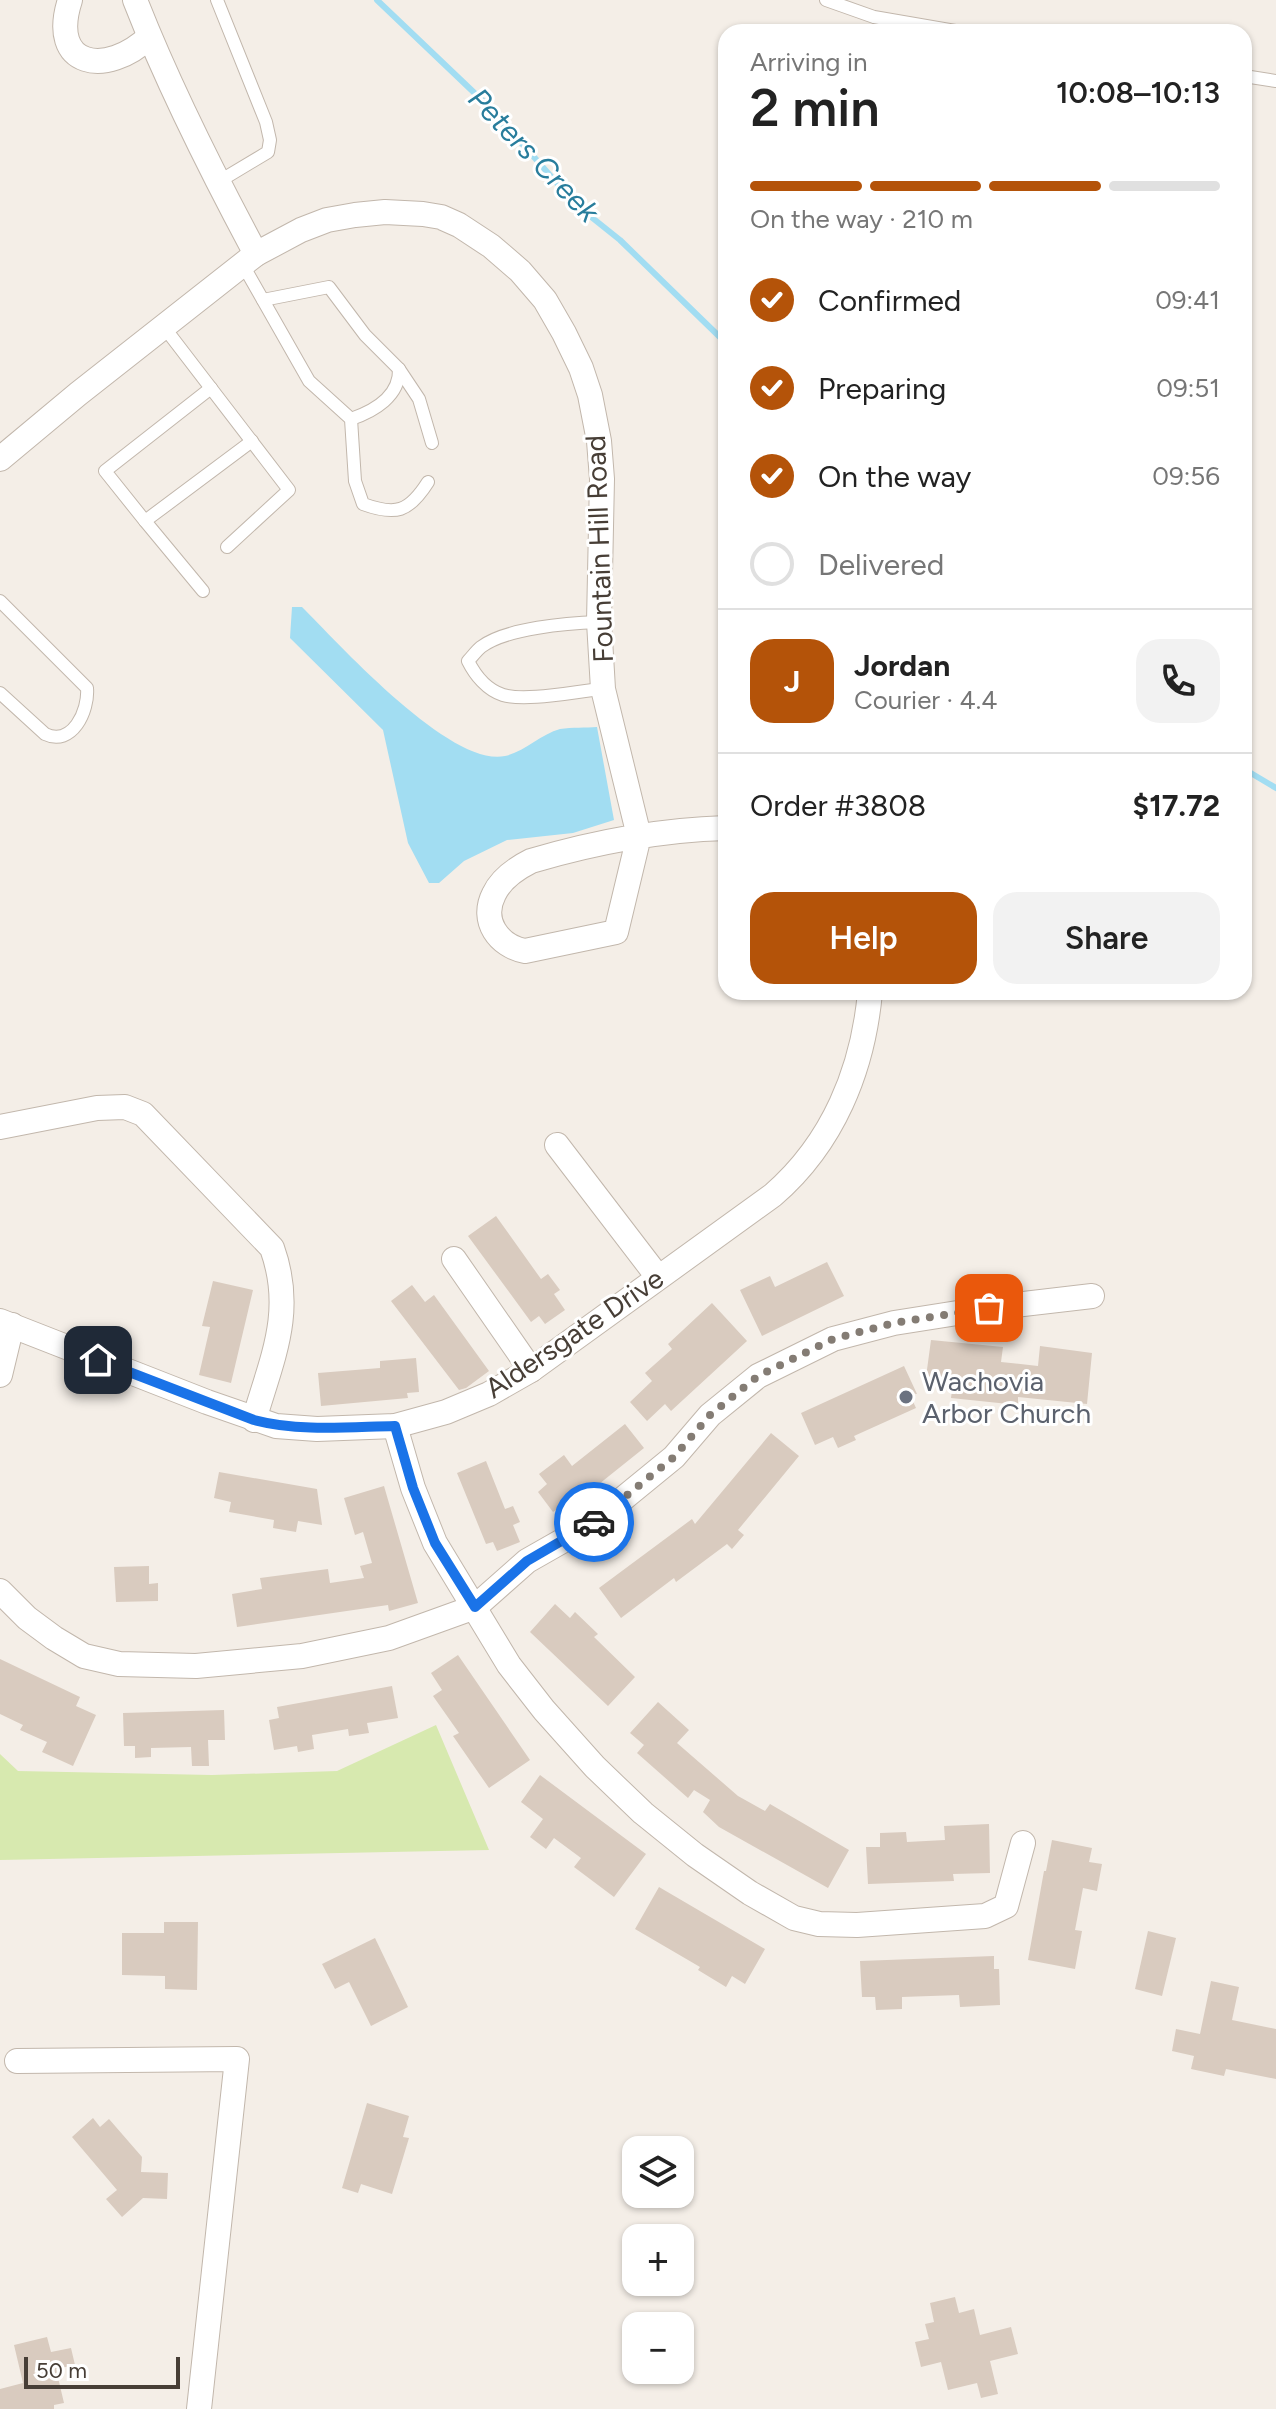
<!DOCTYPE html>
<meta charset="utf-8">
<style>
body{margin:0;font-family:Figtree,sans-serif;background:#f2f2f2;color:#222;height:100vh;display:flex;flex-direction:column;font-size:30px;white-space:nowrap}
*{box-sizing:border-box;margin:0}
p{font-size:26px;color:#767676}
.icon{flex:none;width:44px;height:44px;fill:none;stroke:currentColor;stroke-width:2;stroke-linecap:round;stroke-linejoin:round}
.map{position:relative;flex:1;overflow:hidden}
.sheet{position:absolute;left:718px;top:24px;width:534px;height:976px;display:flex;flex-direction:column;background:#fff;border-radius:24px;box-shadow:0 2px 6px #0004}
.sheet>*{flex:none}
.fabs{position:absolute;left:622px;top:2136px;display:grid;gap:16px}
.fabs a{display:grid;place-items:center;width:72px;height:72px;border-radius:16px;background:#fff;box-shadow:0 2px 6px #0004;font-size:40px}
.scale{position:absolute;left:24px;bottom:20px;width:156px;box-sizing:border-box;padding-left:8px;border:4px solid #473e36;border-top:0;font-size:22px;line-height:28px;white-space:nowrap;color:#473e36;-webkit-text-stroke:6px #fff;paint-order:stroke}
.pin{position:absolute;display:grid;place-items:center;width:68px;height:68px;color:#fff;margin:-34px;border-radius:16px;box-shadow:0 4px 12px #0006}
.courier{position:absolute;display:grid;place-items:center;width:80px;height:80px;margin:-40px;border:6px solid #1a73e8;border-radius:50%;background:#fff;color:#222;box-shadow:0 2px 10px #0007}
.overview em{font-style:normal;font-weight:600}
.overview div{display:flex;flex-direction:column-reverse}
.overview{display:flex;align-items:center;justify-content:space-between;height:136px;padding:0 32px}
h1{font-size:52px;font-weight:600;line-height:60px}
.bar{display:grid;grid-template-columns:repeat(4,1fr);gap:12px 8px;align-content:center;height:96px;padding:0 32px}
.bar i{height:10px;border-radius:6px;background:#e0e0e0}
.bar .selected{background:#b45309}
.bar p{grid-column:span 4}
.line{display:flex;align-items:center;gap:20px;padding:0 32px;border-top:2px solid #e0e0e0}
.line div{flex:1}
.round{display:grid;place-items:center;flex:none;width:84px;height:84px;border-radius:24px;background:#f2f2f2}
ol{padding:0 32px;list-style:none}
li{display:flex;align-items:center;gap:24px;height:88px}
li p{margin-inline-start:auto}
li .icon{padding:8px;border-radius:50%;background:#b45309;color:#fff;stroke-width:4}
li:last-child{color:#767676}
li i{width:44px;height:44px;border:4px solid #e0e0e0;border-radius:50%}
.action{display:flex;gap:16px;margin-top:auto;padding:16px 32px}
.action a{flex:1;height:92px;border-radius:24px;background:#b45309;color:#fff;font-size:32px;font-weight:600;line-height:92px;text-align:center}
.action a+a{background:#f2f2f2;color:#222}
.map>svg:first-child{display:block}
</style>
<div class="map">
<svg width="1276" height="2409" viewBox="0 0 1276 2409">
<rect width="100%" height="100%" fill="#f4eee7"/>
<!-- green -->
<polygon fill="#d7e9af" points="436,1725 489,1850 0,1860 0,1754 18,1771 212,1775 337,1771"/>
<!-- water -->
<path fill="#a2ddf2" d="M 292,607 L 302,607 C 339,644 451,768 505,756 C 524,752 541,734 560,729 C 572,727 586,728 597,727 L 614,820 L 573,833 L 507,840 L 464,861 L 439,883 L 429,883 L 408,843 L 383,730 L 290,638 Z"/>
<g fill="none" stroke-linecap="round" stroke-linejoin="round">
<!-- stream -->
<g stroke="#a2ddf2" stroke-width="6">
<polyline points="377,0 485,103 491,112 527,149 575,204 620,240 726,343"/>
<polyline points="1244,769 1276,788"/>
</g>
</g>
<!-- building -->
<g fill="#d9cbbf">
<polygon points="496,1216 541,1279 548,1274 560,1290 554,1294 565,1310 545,1324 539,1316 531,1322 468,1236"/>
<polygon points="827,1262 844,1296 762,1336 740,1290 770,1276 775,1287"/>
<polygon points="213,1281 253,1290 231,1383 199,1375 210,1327 202,1326"/>
<polygon points="412,1285 425,1302 434,1295 489,1371 466,1388 459,1390 391,1301"/>
<polygon points="712,1303 747,1341 671,1411 665,1404 647,1421 630,1402 652,1381 645,1373 672,1349 668,1344"/>
<polygon points="931,1340 1003,1347 1001,1362 1038,1366 1040,1346 1092,1353 1087,1404 1018,1397 1018,1405 951,1398 954,1374 944,1379 926,1377"/>
<polygon points="416,1358 419,1392 407,1393 408,1398 321,1406 318,1373 380,1368 380,1361"/>
<polygon points="904,1366 917,1394 909,1393 916,1408 854,1436 856,1440 838,1448 833,1437 815,1445 801,1413"/>
<polygon points="625,1424 644,1448 574,1504 570,1499 553,1512 538,1492 547,1484 539,1474 564,1455 572,1466"/>
<polygon points="771,1433 799,1456 738,1530 744,1535 732,1549 727,1544 676,1582 674,1578 621,1618 599,1588 692,1519 695,1524"/>
<polygon points="486,1461 505,1509 513,1506 520,1522 513,1525 520,1542 497,1551 493,1542 486,1544 457,1473"/>
<polygon points="219,1472 317,1489 322,1525 298,1521 296,1532 273,1528 274,1520 229,1512 231,1502 214,1498"/>
<polygon points="384,1486 418,1603 389,1611 388,1605 237,1627 232,1594 262,1589 260,1578 328,1569 330,1583 364,1578 360,1566 372,1563 363,1532 355,1535 344,1498"/>
<polygon points="149,1566 149,1584 158,1583 158,1601 116,1602 114,1567"/>
<polygon points="555,1604 570,1618 575,1612 598,1634 594,1637 635,1677 608,1706 530,1632"/>
<polygon points="458,1655 530,1760 489,1788 453,1736 459,1733 433,1696 442,1690 431,1673"/>
<polygon points="0,1659 80,1697 76,1706 96,1715 73,1766 42,1752 47,1742 20,1730 23,1725 0,1714"/>
<polygon points="392,1686 398,1718 367,1723 369,1733 349,1736 348,1729 312,1735 314,1749 298,1752 297,1746 274,1750 269,1720 279,1718 277,1707"/>
<polygon points="658,1702 689,1730 677,1743 738,1796 765,1811 770,1804 849,1850 828,1888 719,1827 703,1812 710,1800 694,1790 688,1798 637,1753 644,1745 630,1733"/>
<polygon points="224,1710 225,1740 208,1740 209,1766 192,1766 191,1747 151,1748 151,1757 135,1758 135,1746 124,1746 123,1713"/>
<polygon points="540,1775 646,1854 614,1897 574,1867 581,1858 554,1838 546,1849 530,1837 543,1819 521,1802"/>
<polygon points="989,1824 990,1873 953,1874 954,1881 868,1884 866,1847 880,1847 880,1833 906,1832 907,1842 945,1840 944,1826"/>
<polygon points="1052,1840 1092,1848 1089,1862 1102,1864 1097,1891 1083,1888 1075,1930 1082,1931 1075,1969 1028,1960 1044,1871 1046,1871"/>
<polygon points="659,1887 765,1949 745,1984 732,1976 726,1987 698,1970 700,1967 635,1929"/>
<polygon points="164,1922 198,1922 197,1990 165,1989 165,1976 122,1975 122,1933 164,1933"/>
<polygon points="1148,1931 1176,1938 1162,1996 1135,1989"/>
<polygon points="375,1938 408,2007 371,2026 349,1982 335,1989 322,1964"/>
<polygon points="994,1956 994,1969 999,1969 1000,2005 960,2007 959,1995 902,1997 902,2009 876,2010 875,1997 862,1997 860,1961"/>
<polygon points="1211,1981 1239,1987 1232,2020 1276,2029 1276,2079 1226,2069 1224,2076 1191,2069 1194,2056 1172,2051 1176,2029 1200,2034"/>
<polygon points="367,2103 409,2116 403,2137 409,2138 392,2194 361,2184 358,2193 342,2188"/>
<polygon points="93,2118 100,2127 109,2119 142,2157 141,2172 168,2173 167,2199 143,2198 122,2217 106,2199 117,2190 72,2137"/>
<polygon points="955,2297 959,2313 974,2309 980,2335 1011,2327 1018,2354 990,2361 998,2394 981,2398 977,2383 948,2390 941,2362 921,2367 915,2342 929,2339 925,2324 934,2322 930,2303"/>
<polygon points="47,2337 51,2352 71,2348 75,2365 56,2369 64,2403 54,2405 54,2409 0,2409 0,2389 23,2383 14,2345"/>
</g>
<g fill="none" stroke-linecap="round" stroke-linejoin="round">
<!-- service casing -->
<g stroke="#c2b7ac" stroke-width="14">
<g id="service">
<polyline points="217,0 266,122 270,140 268,152 218,182"/>
<polyline points="826,0 874,17 961,32"/>
<polyline points="1244,76 1276,81"/>
<path d="M 243,265 L 309,381 L 351,419 L 355,481 L 363,504 C 396,516 409,512 428,482"/>
<polyline points="263,300 329,287 365,335 399,369 419,399 432,443"/>
<polyline points="164,327 289,490 227,547"/>
<polyline points="211,388 105,471 145,521 252,441"/>
<path d="M 351,419 C 374,411 400,396 399,369"/>
<polyline points="145,521 203,591"/>
<path d="M 0,601 L 87,688 C 89,711 72,747 45,734 L 0,693"/>
<path d="M 599,622 C 568,623 506,628 481,647 C 476,651 472,657 468,661 C 475,675 487,690 503,695 C 527,702 577,691 603,689"/>
</g>
</g>
<!-- minor casing -->
<g stroke="#c2b7ac" stroke-width="26">
<g id="minor">
<path d="M 70,0 C 48,68 107,77 149,37"/>
<path d="M 135,0 C 169,87 212,172 256,254"/>
<path d="M 0,459 L 78,394 L 256,254 L 301,230 L 327,220 L 355,215 L 385,212 L 423,214 L 441,217 L 459,225 L 491,246 L 520,271 L 545,300 L 564,333 L 581,368 L 590,395 L 599,441 L 602,479 L 599,622 L 603,689 L 639,836 L 616,932 L 525,951 C 499,946 480,921 494,894 C 501,879 517,868 531,861 C 595,842 660,830 726,828"/>
<path d="M 0,1127 L 97,1108 L 125,1107 L 143,1114 L 272,1248 C 295,1312 272,1358 254,1420"/>
<polyline points="557,1145 658,1277"/>
<polyline points="454,1259 531,1370"/>
<path d="M 0,1321 L 207,1402 L 276,1426 L 317,1429 L 395,1426 L 446,1412 L 489,1394 L 531,1370 L 773,1195 C 833,1143 863,1070 870,992"/>
<polyline points="0,1375 12,1325"/>
<polyline points="395,1426 413,1488 435,1543 509,1665 544,1710 595,1767 643,1813 695,1855 750,1893 794,1918 819,1924 857,1925 985,1916 1006,1906 1023,1843"/>
<polyline points="0,1591 27,1618 54,1638 84,1656 119,1664 196,1666 302,1656 389,1638 475,1607 527,1561 592,1524 674,1457 710,1415 758,1376 833,1339 894,1323 989,1308 1092,1296"/>
<polyline points="17,2061 237,2059 199,2409"/>
</g>
</g>
<!-- service -->
<use href="#service" stroke="#fff" stroke-width="12"/>
<!-- minor -->
<use href="#minor" stroke="#fff" stroke-width="24"/>
</g>
<g fill="none" stroke-linecap="round" stroke-linejoin="round">
<!-- done -->
<polyline stroke="#847c74" stroke-width="8" stroke-dasharray="0 14.4" points="594,1522 674,1457 710,1415 758,1376 833,1339 894,1323 989,1308"/>
<!-- route -->
<path stroke="#1a73e8" stroke-width="10" d="M 98,1360 L 254,1420 C 300,1432 348,1427 395,1426 L 413,1488 L 435,1543 L 475,1607 L 527,1561 L 594,1522"/>
</g>
<!-- markers -->
<circle fill="#6b7280" stroke="#fff" stroke-width="3" cx="906" cy="1397" r="8"/>
<g text-anchor="middle" dominant-baseline="central" stroke-width="6" stroke-linejoin="round" paint-order="stroke">
<!-- street labels -->
<g font-size="28" fill="#473e36" stroke="#fff">
<text transform="translate(599 549) rotate(-92)">Fountain Hill Road</text>
<text transform="translate(574 1333) rotate(-34)">Aldersgate Drive</text>
</g>
<!-- worship labels -->
<g font-size="28" fill="#5b616d" stroke="#fff" text-anchor="start">
<text x="922" y="1381">Wachovia<tspan x="922" dy="32">Arbor Church</tspan></text>
</g>
<!-- water labels -->
<g font-size="30" font-style="italic" fill="#287d9c" stroke="#fff">
<text transform="translate(534 155) rotate(46)">Peters Creek</text>
</g>
</g>
</svg>
<div class="fabs">
<a><svg class="icon" aria-label="layers" viewBox="0 0 24 24"><path d="M12 4l9 5-9 5-9-5zM3 14l9 5 9-5"/></svg></a>
<a>+</a>
<a>−</a>
</div>
<div class="scale">50 m</div>
<div class="pin" style="left:989px;top:1308px;background:#ea580c"><svg class="icon" aria-label="bag" viewBox="0 0 24 24"><path d="M5 8h14l-1 12H6zM9 8a3 3 0 0 1 6 0"/></svg></div>
<div class="pin" style="left:98px;top:1360px;background:#1f2937"><svg class="icon" aria-label="home" viewBox="0 0 24 24"><path d="M3 11l9-7 9 7M6 9v11h12V9"/></svg></div>
<div class="courier" style="left:594px;top:1522px"><svg class="icon" aria-label="car" viewBox="0 0 24 24"><path d="M5 17H2v-5l4-1 3-4h7l3 4 3 1v5h-3M9 17h6M6 11h13"/><circle cx="7" cy="17" r="2"/><circle cx="17" cy="17" r="2"/></svg></div>
<section class="sheet">
<div class="overview"><div><h1>2 min</h1><p>Arriving in</p></div><em>10:08–10:13</em></div>
<div class="bar"><i class="selected"></i><i class="selected"></i><i class="selected"></i><i></i><p>On the way · 210 m</p></div>
<ol>
<li><svg class="icon" aria-label="check" viewBox="0 0 24 24"><path d="M5 12l5 5 9-10"/></svg>Confirmed<p>09:41</p></li>
<li><svg class="icon" aria-label="check" viewBox="0 0 24 24"><path d="M5 12l5 5 9-10"/></svg>Preparing<p>09:51</p></li>
<li><svg class="icon" aria-label="check" viewBox="0 0 24 24"><path d="M5 12l5 5 9-10"/></svg>On the way<p>09:56</p></li>
<li><i></i>Delivered</li>
</ol>
<div class="line" style="height:144px"><b class="round" style="background:#b45309;color:#fff">J</b><div><b>Jordan</b><p>Courier · 4.4</p></div><a class="round"><svg class="icon" aria-label="phone" viewBox="0 0 24 24"><path d="M5 4h4l2 5-3 2q2 4 5 5l2-3 5 2v4C11 20 4 13 5 4z"/></svg></a></div>
<div class="line" style="height:104px"><div>Order #3808</div><b>$17.72</b></div>
<div class="action"><a>Help</a><a>Share</a></div>
</section>
</div>
